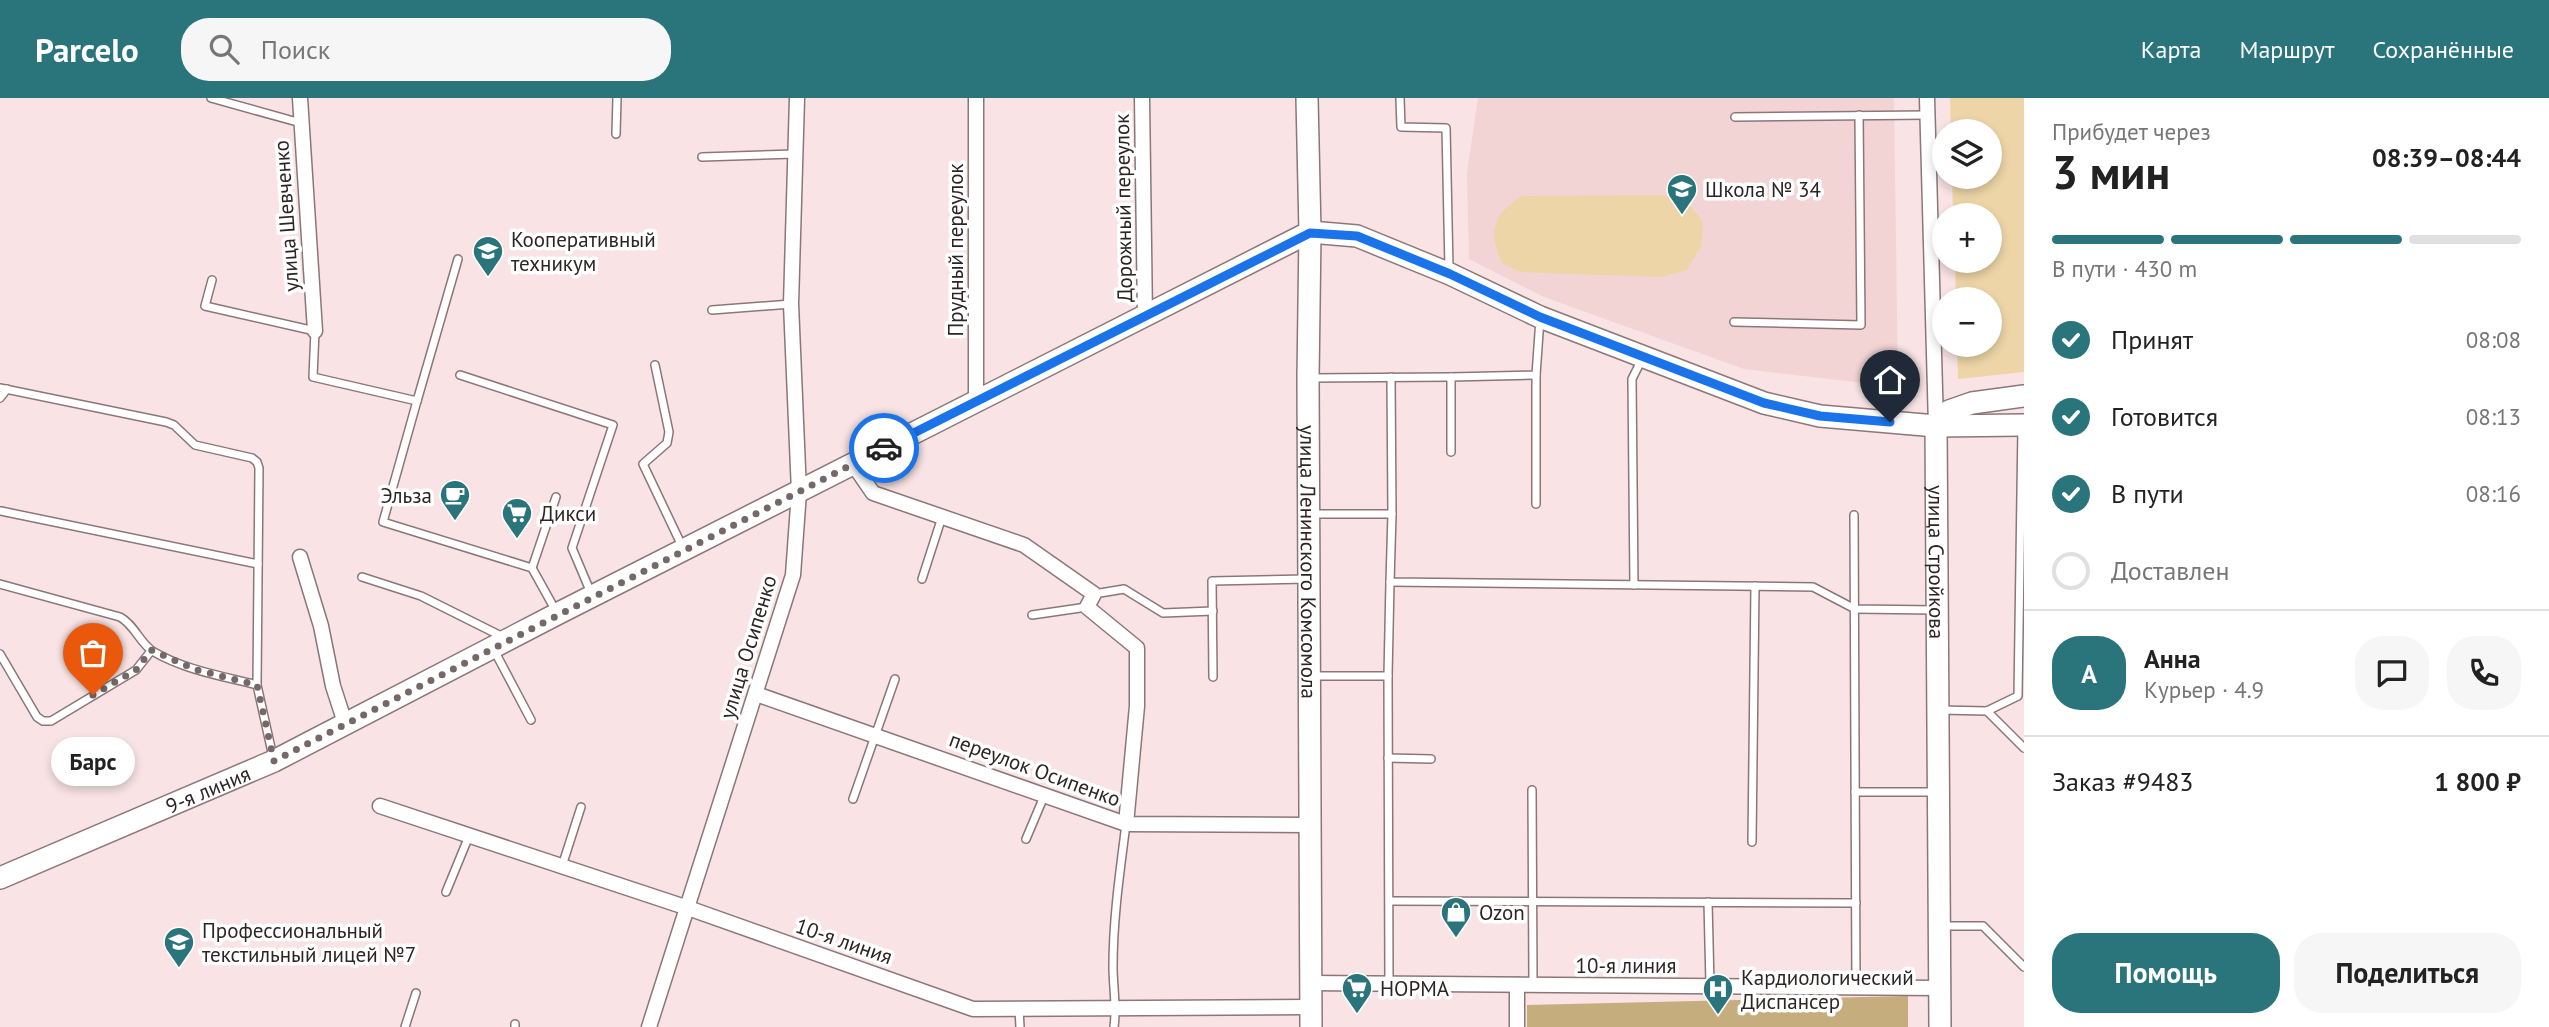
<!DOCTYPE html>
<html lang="ru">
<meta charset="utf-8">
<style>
body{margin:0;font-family:"PT Sans",sans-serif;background:#f6f6f6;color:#222;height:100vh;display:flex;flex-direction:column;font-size:26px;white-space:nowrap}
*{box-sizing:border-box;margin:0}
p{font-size:23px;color:#767676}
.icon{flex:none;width:38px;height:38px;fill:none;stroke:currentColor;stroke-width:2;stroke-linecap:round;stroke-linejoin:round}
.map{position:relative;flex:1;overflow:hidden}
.details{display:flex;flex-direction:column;background:#fff;width:525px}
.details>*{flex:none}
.buttons{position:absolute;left:1932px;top:21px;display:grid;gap:14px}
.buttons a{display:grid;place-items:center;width:70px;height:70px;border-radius:50%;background:#fff;box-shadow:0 4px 10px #0003;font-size:35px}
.pin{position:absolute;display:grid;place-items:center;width:60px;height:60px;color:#fff;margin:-72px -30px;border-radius:50% 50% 50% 0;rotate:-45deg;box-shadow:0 0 7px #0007}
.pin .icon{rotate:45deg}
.courier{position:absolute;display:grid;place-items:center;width:70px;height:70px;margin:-35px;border:5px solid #1a73e8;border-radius:50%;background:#fff;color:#222;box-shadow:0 2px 9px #0007}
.bubble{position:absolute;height:49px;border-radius:24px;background:#fff;box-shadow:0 4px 10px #0003;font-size:23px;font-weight:700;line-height:49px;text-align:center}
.overview em{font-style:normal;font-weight:700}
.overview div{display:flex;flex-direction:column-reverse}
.overview{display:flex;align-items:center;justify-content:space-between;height:119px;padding:0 28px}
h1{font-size:46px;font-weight:700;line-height:52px}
.bar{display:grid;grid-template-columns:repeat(4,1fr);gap:10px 7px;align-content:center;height:84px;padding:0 28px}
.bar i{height:9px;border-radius:5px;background:#e0e0e0}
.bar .on{background:#2a747b}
.bar p{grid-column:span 4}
.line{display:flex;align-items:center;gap:18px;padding:0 28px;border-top:2px solid #e0e0e0}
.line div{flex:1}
.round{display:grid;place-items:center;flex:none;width:74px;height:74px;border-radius:28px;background:#f6f6f6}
ol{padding:0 28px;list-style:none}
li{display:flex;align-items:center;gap:21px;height:77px}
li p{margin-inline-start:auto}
li .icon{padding:7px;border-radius:50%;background:#2a747b;color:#fff;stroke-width:4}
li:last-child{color:#767676}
li i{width:38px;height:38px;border:4px solid #e0e0e0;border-radius:50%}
.cta{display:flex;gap:14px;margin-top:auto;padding:14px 28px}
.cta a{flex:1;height:80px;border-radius:28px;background:#2a747b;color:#fff;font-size:28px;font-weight:700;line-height:80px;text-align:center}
.cta a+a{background:#f6f6f6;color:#222}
header{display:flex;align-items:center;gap:42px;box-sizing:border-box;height:98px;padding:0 35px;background:#2a747b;color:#fff}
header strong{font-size:33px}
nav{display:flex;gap:38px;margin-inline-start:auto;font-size:24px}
.search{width:490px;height:63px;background:#f6f6f6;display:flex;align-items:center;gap:18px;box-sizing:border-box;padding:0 24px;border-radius:28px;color:#767676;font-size:26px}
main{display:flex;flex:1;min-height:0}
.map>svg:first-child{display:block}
</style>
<header>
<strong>Parcelo</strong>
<div class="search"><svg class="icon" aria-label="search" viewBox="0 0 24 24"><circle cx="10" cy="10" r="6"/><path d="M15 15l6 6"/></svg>Поиск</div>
<nav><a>Карта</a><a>Маршрут</a><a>Сохранённые</a></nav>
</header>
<main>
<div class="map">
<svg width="2024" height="929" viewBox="0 0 2024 929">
<rect width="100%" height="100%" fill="#f9e3e4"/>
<!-- built -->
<polygon fill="#f3d4d5" points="1478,0 1894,0 1898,289 1744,271 1544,199 1469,161 1467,75"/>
<!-- green -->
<g fill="#edd5a7">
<polygon points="1950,0 2024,0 2024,274 1958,281 1957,247 1990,247 1990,201 1956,201 1955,163 1990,163 1990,117 1953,117 1952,79 1990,79 1990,33 1951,33"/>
<path d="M 1661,97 L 1686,102 L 1703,124 L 1701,148 L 1687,172 L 1661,179 L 1520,174 L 1502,165 C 1488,133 1492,118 1521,98 Z"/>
</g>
<!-- forest -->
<polygon fill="#c6ad7d" points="1908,898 1908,929 1527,929 1527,907"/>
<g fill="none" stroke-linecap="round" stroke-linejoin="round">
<!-- lane casing -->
<g stroke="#8b7778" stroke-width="10">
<g id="lane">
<polyline points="211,0 301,25"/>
<polyline points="1400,0 1401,29 1446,30 1449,171"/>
<polyline points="1735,19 1927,17"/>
<polyline points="616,36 617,0"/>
<polyline points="702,59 795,56"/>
<polyline points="212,182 205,208 315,233 313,279 417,303 383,424 532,470 557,515"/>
<polyline points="712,212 791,206"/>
<polyline points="1734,224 1861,227 1859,17"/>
<polyline points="655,267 669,334 667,345 643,366 682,448"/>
<polyline points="460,277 613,327 572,450 591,495"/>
<polyline points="1391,279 1392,416"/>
<polyline points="1311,280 1451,279"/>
<polyline points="0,290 166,324 174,327 195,347 252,360 257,364 259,370 257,587"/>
<polyline points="0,300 7,291"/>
<polyline points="417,303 458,161"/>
<polyline points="1451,354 1451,279 1536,277 1540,221"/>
<polyline points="1536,406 1536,277"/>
<polyline points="1,413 258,466"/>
<polyline points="1313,416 1392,416 1390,484 1813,489 1855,511 1936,512"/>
<polyline points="1854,417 1856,890"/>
<polyline points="532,470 556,399"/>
<polyline points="362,479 421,498 505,540"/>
<polyline points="922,481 942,419"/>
<path d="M 0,486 L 120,519 C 135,527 140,546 154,554 C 185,572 222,578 257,587 L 273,659"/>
<polyline points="1634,487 1632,281 1643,259"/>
<polyline points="1094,496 1124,491 1163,515 1213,513"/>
<polyline points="1032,517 1087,509"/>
<polyline points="494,552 531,622"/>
<polyline points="0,556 37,619 43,623 51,623 136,572 151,553"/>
<polyline points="1313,578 1388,578 1389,886"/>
<polyline points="1388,578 1390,484"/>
<polyline points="1213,579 1212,483 1307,481"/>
<polyline points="1939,612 1987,613 2018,598 2022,328"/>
<polyline points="1987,613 2024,650"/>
<polyline points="1388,660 1431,661"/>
<polyline points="1532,692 1533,886"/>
<polyline points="1855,694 1935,694"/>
<polyline points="853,701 895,581"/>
<polyline points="1026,741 1045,696"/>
<polyline points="1752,744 1755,488"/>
<polyline points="562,768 581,709"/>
<polyline points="446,794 469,738"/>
<polyline points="1390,803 1856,805"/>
<polyline points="1708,804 1710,887"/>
<polyline points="1940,828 1983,828 2024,869"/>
<polyline points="1019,911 1020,929"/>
<polyline points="405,929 416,895"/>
<polyline points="515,929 515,926"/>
<path d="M 1114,929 C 1117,908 1113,889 1113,869 C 1113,821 1120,773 1126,726"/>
</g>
</g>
<!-- street casing -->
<g stroke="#8b7778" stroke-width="17">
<g id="street">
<polyline points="300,0 315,233"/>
<polyline points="976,0 976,304"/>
<polyline points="1142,0 1145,220"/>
<polyline points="1927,0 1936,328"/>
<polyline points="853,366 873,395 1024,447 1094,496 1087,509 1137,550 1137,608 1126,726"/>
<polyline points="300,459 321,528 333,588 345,625"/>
<polyline points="756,596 1126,726 1309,727"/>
<polyline points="380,708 688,810 973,911 1310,909"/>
<polyline points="1310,885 1940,890"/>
<polyline points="649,929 793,477 799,394 791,206 797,0"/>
<polyline points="1517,929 1517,887"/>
</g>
</g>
<!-- secondary casing -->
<g stroke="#8b7778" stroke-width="24">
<g id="secondary">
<path id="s1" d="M 1307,0 L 1310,134 L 1308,280 L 1311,929"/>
<path id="s2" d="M 1936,328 L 1940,929"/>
<polyline points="1936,328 1949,313 1972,305 2024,298"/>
<path id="s3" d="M 0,780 L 274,663 L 557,516 L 1310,134 L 1357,138 L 1450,176 L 1540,219 L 1764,305 L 1820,318 L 1936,328 L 2024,327"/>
</g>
</g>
<!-- lane -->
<use href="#lane" stroke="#fff" stroke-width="7"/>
<!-- street -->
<use href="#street" stroke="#fff" stroke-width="14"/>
<!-- secondary -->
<use href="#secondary" stroke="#fff" stroke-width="21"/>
</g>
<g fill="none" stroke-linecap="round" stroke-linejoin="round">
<!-- done -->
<polyline stroke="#746868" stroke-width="7" stroke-dasharray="0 12.6" points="93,597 136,572 151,552 197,572 257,587 274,663 884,350"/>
<!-- route -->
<polyline stroke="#1a73e8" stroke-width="9" points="884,350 1310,135 1357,138 1450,176 1540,219 1764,305 1820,318 1890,324"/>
</g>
<!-- icons -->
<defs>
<g id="school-pin" transform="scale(1.575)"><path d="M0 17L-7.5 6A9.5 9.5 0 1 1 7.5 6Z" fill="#2a747b" stroke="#fff"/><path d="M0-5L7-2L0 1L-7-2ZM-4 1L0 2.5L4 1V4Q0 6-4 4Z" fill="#fff"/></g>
<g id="university-pin" transform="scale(1.575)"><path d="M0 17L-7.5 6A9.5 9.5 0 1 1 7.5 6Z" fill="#2a747b" stroke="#fff"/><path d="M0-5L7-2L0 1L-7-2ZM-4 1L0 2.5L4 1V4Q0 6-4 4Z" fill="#fff"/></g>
<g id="cafe-pin" transform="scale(1.575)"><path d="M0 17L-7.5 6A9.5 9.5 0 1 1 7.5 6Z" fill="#2a747b" stroke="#fff"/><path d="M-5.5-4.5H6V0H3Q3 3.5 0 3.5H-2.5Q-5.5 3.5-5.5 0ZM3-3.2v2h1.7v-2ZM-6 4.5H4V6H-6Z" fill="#fff"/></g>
<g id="supermarket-pin" transform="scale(1.575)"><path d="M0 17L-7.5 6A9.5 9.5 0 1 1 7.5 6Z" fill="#2a747b" stroke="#fff"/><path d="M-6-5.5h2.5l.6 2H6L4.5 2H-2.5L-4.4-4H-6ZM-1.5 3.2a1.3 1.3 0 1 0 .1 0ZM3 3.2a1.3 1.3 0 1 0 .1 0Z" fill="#fff"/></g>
<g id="shop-pin" transform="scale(1.575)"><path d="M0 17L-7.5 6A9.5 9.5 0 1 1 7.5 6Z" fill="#2a747b" stroke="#fff"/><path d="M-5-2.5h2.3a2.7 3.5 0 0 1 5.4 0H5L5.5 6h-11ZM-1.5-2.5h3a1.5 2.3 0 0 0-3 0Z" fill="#fff"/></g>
<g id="hospital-pin" transform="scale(1.575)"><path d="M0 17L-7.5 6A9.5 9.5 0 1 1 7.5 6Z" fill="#2a747b" stroke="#fff"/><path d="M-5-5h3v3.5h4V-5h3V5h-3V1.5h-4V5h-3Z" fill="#fff"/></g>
</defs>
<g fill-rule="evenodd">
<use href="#school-pin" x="1682" y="91"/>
<use href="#university-pin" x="488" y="153"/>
<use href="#cafe-pin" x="455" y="397"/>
<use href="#supermarket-pin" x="517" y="415"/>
<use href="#shop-pin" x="1456" y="814"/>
<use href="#university-pin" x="179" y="844"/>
<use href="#supermarket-pin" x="1357" y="890"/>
<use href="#hospital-pin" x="1718" y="891"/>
</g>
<g text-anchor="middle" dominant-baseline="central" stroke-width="7" stroke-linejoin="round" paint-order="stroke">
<!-- poi labels -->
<g font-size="21" fill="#2d2525" stroke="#fff" text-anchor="start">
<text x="1705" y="91">Школа № 34</text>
<text x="511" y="141">Кооперативный<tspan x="511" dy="24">техникум</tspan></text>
<text x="432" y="397" text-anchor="end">Эльза</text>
<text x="540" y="415">Дикси</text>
<text x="1479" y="814">Ozon</text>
<text x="202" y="832">Профессиональный<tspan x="202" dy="24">текстильный лицей №7</tspan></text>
<text x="1741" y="879">Кардиологический<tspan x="1741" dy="24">Диспансер</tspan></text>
<text x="1380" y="890">НОРМА</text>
</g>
<!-- street labels -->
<g font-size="21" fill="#2d2525" stroke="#fff">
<text transform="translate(1123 110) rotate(-91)">Дорожный переулок</text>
<text transform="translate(286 118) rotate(-94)">улица Шевченко</text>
<text transform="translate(955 152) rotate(-90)">Прудный переулок</text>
<text stroke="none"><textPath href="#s1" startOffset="464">улица Ленинского Комсомола</textPath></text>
<text stroke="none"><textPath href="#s2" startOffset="136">улица Стройкова</textPath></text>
<text transform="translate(748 549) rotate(-73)">улица Осипенко</text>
<text transform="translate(1035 671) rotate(20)">переулок Осипенко</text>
<text stroke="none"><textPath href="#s3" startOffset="226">9-я линия</textPath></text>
<text transform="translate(844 843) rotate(19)">10-я линия</text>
<text x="1626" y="867">10-я линия</text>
</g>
</g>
</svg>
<div class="buttons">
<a><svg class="icon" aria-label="layers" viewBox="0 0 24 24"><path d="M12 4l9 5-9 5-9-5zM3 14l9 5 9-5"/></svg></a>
<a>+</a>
<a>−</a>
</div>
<div class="pin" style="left:93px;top:597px;background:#ea580c"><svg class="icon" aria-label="bag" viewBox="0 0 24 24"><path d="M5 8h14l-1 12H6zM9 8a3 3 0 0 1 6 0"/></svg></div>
<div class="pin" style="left:1890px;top:324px;background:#1f2937"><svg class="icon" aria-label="home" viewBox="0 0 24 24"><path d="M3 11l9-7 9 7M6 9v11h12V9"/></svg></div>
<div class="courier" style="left:884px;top:350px"><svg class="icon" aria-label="car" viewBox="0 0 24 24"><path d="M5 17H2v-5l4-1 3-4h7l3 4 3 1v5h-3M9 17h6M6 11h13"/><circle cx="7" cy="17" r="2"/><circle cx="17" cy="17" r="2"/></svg></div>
<div class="bubble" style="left:51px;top:639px;width:84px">Барс</div>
</div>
<section class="details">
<div class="overview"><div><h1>3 мин</h1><p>Прибудет через</p></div><em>08:39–08:44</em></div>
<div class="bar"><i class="on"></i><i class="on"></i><i class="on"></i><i></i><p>В пути · 430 m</p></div>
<ol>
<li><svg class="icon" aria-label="check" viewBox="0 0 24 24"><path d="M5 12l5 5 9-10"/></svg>Принят<p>08:08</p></li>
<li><svg class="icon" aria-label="check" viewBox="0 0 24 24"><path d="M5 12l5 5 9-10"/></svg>Готовится<p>08:13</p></li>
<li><svg class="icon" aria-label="check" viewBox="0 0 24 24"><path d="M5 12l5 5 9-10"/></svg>В пути<p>08:16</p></li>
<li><i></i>Доставлен</li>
</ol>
<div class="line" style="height:126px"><b class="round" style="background:#2a747b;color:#fff">А</b><div><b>Анна</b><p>Курьер · 4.9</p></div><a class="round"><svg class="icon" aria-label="chat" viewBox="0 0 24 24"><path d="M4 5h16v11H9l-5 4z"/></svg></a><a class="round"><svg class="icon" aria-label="phone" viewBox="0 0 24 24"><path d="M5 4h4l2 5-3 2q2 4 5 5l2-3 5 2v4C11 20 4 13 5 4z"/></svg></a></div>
<div class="line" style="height:91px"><div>Заказ #9483</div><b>1 800 ₽</b></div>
<div class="cta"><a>Помощь</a><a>Поделиться</a></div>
</section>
</main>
